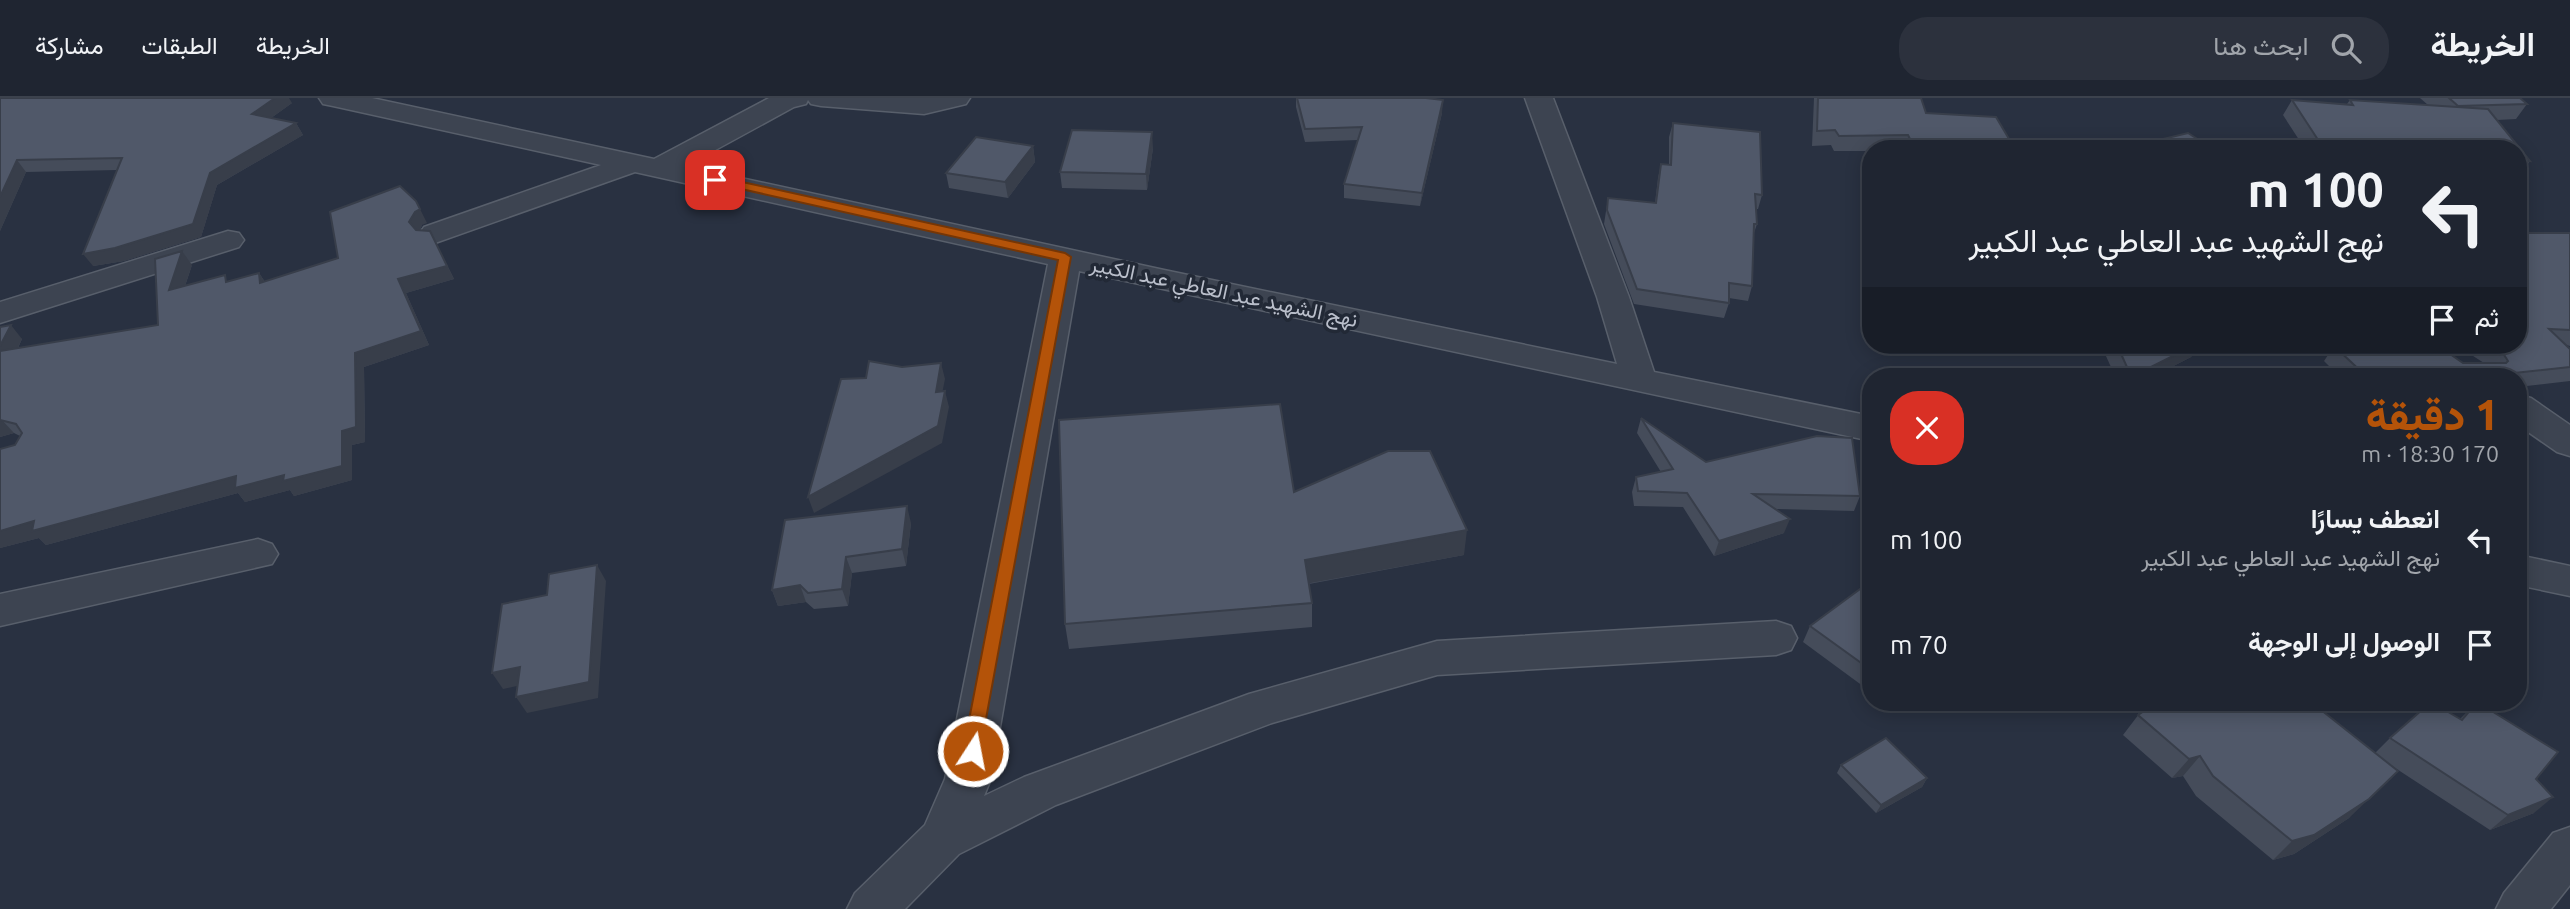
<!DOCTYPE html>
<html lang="ar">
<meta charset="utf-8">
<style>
:root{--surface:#1f2531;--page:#2c313d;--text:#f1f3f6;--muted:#a1a5ab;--line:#3c424d;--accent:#b45309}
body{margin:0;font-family:Ubuntu,Vazirmatn,sans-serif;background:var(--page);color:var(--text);direction:rtl;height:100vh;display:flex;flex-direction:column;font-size:26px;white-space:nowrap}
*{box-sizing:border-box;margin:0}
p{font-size:23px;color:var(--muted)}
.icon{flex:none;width:38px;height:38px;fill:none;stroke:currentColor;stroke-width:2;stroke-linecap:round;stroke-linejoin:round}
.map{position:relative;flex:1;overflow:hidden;direction:ltr}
.panel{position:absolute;left:1862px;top:270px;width:665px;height:343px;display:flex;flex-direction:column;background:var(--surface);border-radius:28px;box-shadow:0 4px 18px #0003,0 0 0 2px var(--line);direction:rtl}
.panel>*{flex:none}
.guide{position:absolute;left:1862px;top:42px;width:665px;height:214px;border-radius:28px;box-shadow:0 4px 18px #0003,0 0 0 2px var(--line);direction:rtl;background:#1f2531;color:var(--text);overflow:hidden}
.pin{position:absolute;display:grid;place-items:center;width:60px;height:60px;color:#fff;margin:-30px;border-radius:14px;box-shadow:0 4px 10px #0006}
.me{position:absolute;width:77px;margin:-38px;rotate:11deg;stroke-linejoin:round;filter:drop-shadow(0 0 5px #0008)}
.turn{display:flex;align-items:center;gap:24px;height:147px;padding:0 28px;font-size:32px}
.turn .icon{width:91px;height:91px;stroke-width:2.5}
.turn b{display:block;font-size:49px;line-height:60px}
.then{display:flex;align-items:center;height:66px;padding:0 28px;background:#0003;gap:14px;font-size:26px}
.round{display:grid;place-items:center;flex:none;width:74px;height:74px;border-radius:28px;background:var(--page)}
.headline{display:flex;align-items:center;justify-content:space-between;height:119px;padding:0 28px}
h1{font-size:42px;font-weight:800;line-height:52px;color:var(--accent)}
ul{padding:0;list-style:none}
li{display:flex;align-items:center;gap:21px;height:105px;padding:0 28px}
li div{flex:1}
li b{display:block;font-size:26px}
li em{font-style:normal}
header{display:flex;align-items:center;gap:42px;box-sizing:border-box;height:98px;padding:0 35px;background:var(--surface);border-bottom:2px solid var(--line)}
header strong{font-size:33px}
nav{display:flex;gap:38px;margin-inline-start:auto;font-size:24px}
.search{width:490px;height:63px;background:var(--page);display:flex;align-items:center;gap:18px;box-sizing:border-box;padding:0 24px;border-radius:28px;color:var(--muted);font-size:26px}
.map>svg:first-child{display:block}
</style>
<header>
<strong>الخريطة</strong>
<div class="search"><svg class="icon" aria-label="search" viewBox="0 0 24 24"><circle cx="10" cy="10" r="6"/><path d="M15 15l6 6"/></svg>ابحث هنا</div>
<nav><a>الخريطة</a><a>الطبقات</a><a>مشاركة</a></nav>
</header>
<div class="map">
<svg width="2570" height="811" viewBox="0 0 2570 811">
<rect width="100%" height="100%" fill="#293141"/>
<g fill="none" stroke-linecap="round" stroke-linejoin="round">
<g stroke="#585f6b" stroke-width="3">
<g id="minor">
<polygon points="319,0 372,0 654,61 769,0 970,0 966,6 924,16 821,8 811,6 808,2 806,6 794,9 686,68 1164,172 1617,266 1597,199 1525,0 1553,0 1629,199 1654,274 1871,318 1871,343 1079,173 991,681 984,698 1024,679 1249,596 1437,543 1776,523 1791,528 1797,540 1791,552 1776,557 1437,577 1272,625 1056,707 959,756 905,811 847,811 855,795 925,727 945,681 1048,166 635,74 435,145 424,143 419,136 424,129 601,67 333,8 323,6"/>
<polygon points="228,133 239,135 244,142 239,149 0,225 0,204"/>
<polygon points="2518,297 2531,300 2570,327 2570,358 2557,354 2518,327"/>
<polygon points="258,441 272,446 278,456 272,466 0,528 0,496"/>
<polygon points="2518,457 2570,468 2570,498 2518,487"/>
<polygon points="2570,729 2570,787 2551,811 2496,811 2504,795 2553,735"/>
</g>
</g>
<use href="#minor" fill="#3d4451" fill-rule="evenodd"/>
</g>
<g fill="#454c5a">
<polygon points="0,0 292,5 271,20 296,25 303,37 217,87 201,139 124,163 93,168 117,72 26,74 0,133"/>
<polygon points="1296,0 1426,0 1442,15 1420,108 1344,100 1344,86 1358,42 1305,44 1296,9"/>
<polygon points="1814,0 1921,0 1926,15 2015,51 1871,51 1871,53 1834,53 1831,47 1812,48"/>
<polygon points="2420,0 2520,0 2527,6 2516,21 2497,22 2530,63 2519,78 2518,51 2305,51 2283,17 2292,2 2347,6 2350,2 2428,7"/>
<polygon points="1673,25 1762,97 1758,111 1756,111 1757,126 1754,135 1752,188 1748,203 1729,200 1729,205 1724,220 1634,206 1604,126 1608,100 1655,105 1658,80 1661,66 1669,67 1669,39"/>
<polygon points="1033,48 1035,64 1008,100 949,90 946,75"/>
<polygon points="1153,50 1147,92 1062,90 1060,74"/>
<polygon points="427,125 422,127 420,132 430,133 454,181 406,195 429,247 364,269 365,344 352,347 352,382 294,398 290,392 245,404 238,395 46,447 39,440 0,450 0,351 15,347 20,338 14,335 0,339 0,229 22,241 18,250 158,227 192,167 185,188 230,183 259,175 265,184 338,160"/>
<polygon points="2570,135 2570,248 2566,247 2570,251 2570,283 2518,289 2518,278 2339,278 2324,263 2334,248 2463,265 2484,265 2456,247 2518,247"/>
<polygon points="2101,247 2199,247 2191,259 2154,278 2115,278"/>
<polygon points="1641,320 1706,364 1860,398 1854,413 1776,411 1784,435 1714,458 1683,409 1634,408 1632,394 1636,379 1661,374 1637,335"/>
<polygon points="1294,394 1464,457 1309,486 1312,505 1312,529 1069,551 1065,526"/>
<polygon points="911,425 906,468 852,475 848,508 814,511 806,504 778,508 772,492"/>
<polygon points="1871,483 1871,594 1803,544 1810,528"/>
<polygon points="2126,604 2311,604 2375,655 2390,640 2460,621 2477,604 2536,681 2534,715 2490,732 2386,664 2349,720 2294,756 2273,762 2196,698 2183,678 2172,680 2123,637 2139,616"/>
<polygon points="1841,667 1927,680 1922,689 1876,715 1837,675"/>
</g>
<g fill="#383e4a">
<polygon points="275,0 289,0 292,5 260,28 252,16"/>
<polygon points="1443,2 1442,15 1420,108 1422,95"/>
<polygon points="296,25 303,37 217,87 201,139 124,163 93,168 83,156 210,75"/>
<polygon points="1152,34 1153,50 1147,92 1146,76"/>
<polygon points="1033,48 1035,64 1008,100 1005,84"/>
<polygon points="17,62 26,74 0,133 0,99"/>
<polygon points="416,103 427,125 422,127 417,138 409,124"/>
<polygon points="430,133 454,181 406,195 429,247 364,269 365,344 352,347 352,382 294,398 290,392 245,404 238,395 46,447 39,440 0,450 0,433 342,333 355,255 398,181"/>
<polygon points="182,153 192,167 179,206 169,192"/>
<polygon points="259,175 268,189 260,185"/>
<polygon points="11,227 22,241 9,268 0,258 0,248"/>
<polygon points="2195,247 2199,247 2191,259 2154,278 2133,278"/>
<polygon points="941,265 945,281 939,311 936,294"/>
<polygon points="945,293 949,309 942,345 814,415 808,399"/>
<polygon points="1,321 14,335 0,339 0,322"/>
<polygon points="907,408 911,425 906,468 902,451"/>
<polygon points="1790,421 1784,435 1714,458 1719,443"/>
<polygon points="1467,432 1464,457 1305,486 1305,462"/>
<polygon points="846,459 852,475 848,508 842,491"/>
<polygon points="597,467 606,483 598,600 527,615 516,599"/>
<polygon points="800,487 806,504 778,508 772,492"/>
<polygon points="520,569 530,585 503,591 492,575"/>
<polygon points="2200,658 2183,678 2172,680 2189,661"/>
<polygon points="2398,673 2349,720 2294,756 2273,762 2292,743"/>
<polygon points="1927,680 1922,689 1876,715 1881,707"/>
<polygon points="2553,699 2534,715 2490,732 2508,717"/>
</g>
<g fill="#505869" stroke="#383e4a" stroke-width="2">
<polygon points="0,0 275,0 252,16 296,25 210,75 193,126 115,150 83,156 122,60 17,62 0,99"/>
<polygon points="1297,0 1426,0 1443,2 1422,95 1344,86 1362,29 1305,31"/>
<polygon points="1818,0 1921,0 1926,15 1996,19 2015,51 1915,51 1908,37 1839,38 1835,32 1817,33"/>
<polygon points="2449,0 2520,0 2527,6 2458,8"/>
<polygon points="2292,2 2353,7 2350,2 2488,11 2530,63 2518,62 2518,51 2324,51"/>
<polygon points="1673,25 1760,34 1762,97 1755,96 1757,126 1754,126 1752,188 1729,185 1729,205 1637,191 1607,112 1608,100 1656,105 1661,66 1671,67"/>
<polygon points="1072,32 1152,34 1146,76 1060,74"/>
<polygon points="2188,35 2213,51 2121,51"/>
<polygon points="976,39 1033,48 1005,84 946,75"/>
<polygon points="400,88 416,103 420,111 415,114 409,124 416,132 430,133 447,168 398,181 421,233 355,255 356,329 342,333 342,368 283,383 284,377 235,390 236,378 32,433 34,423 0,433 0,351 15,347 22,335 16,326 0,322 0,253 158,227 155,161 182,153 169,192 225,177 226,184 259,175 260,185 338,160 330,114"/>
<polygon points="2518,135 2570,135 2570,232 2549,231 2570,251 2570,269 2486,278 2366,278 2334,248 2344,247 2437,247 2463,265 2506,265 2508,263 2501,252 2492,247 2518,247"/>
<polygon points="11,227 0,248 0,229"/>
<polygon points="2117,247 2195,247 2133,278 2131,278"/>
<polygon points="869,263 902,269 941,265 936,294 945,293 938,328 808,399 841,281 866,280"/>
<polygon points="1280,306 1294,394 1388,353 1430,353 1467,432 1305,462 1312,505 1065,526 1059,322"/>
<polygon points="1641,320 1706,364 1817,338 1852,340 1860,398 1753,396 1790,421 1719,443 1687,395 1638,393 1636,379 1673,371"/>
<polygon points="907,408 902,451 846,459 842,491 808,495 800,487 772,492 785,422"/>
<polygon points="597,467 589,584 516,599 520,569 492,575 502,506 547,497 549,476"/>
<polygon points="1871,483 1871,572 1810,528"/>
<polygon points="2158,604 2311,604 2398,673 2369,701 2314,737 2292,743 2213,678 2200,658 2189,661 2138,617"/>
<polygon points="2431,604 2462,622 2477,604 2558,654 2536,681 2553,699 2508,717 2390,640"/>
<polygon points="1886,640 1927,680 1881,707 1841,667"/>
</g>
<polygon fill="#b45309" stroke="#753606" stroke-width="2" points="715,78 1065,155 1071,159 979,659 973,661 966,659 963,653 1058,162 710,84 708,82"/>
<g text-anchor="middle" stroke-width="7" stroke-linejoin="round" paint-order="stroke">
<g font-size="21" fill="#babfcb" stroke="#222936">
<text transform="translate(1224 194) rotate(12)" y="7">نهج الشهيد عبد العاطي عبد الكبير</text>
</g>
</g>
</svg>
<div class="pin" style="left:715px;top:82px;background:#d93025"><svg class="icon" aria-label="arrive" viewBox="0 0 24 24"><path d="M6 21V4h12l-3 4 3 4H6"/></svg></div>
<svg class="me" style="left:973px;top:653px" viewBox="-20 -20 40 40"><circle r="17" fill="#b45309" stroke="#fff" stroke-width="3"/><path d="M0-11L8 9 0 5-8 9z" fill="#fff"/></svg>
<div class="guide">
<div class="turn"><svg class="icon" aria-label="left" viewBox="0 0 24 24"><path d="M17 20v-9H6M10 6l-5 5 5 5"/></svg><div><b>100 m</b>نهج الشهيد عبد العاطي عبد الكبير</div></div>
<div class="then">ثم<svg class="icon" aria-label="arrive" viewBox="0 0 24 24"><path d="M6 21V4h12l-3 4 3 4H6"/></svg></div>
</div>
<section class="panel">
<div class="headline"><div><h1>1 دقيقة</h1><p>170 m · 18:30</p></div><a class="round" style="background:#d93025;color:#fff"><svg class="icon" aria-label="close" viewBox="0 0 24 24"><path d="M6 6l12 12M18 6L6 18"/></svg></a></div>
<ul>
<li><svg class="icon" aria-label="left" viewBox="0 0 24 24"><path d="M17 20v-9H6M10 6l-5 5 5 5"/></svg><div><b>انعطف يسارًا</b><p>نهج الشهيد عبد العاطي عبد الكبير</p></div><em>100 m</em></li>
<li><svg class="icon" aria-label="arrive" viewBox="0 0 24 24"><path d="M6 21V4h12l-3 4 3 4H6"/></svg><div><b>الوصول إلى الوجهة</b></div><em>70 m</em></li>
</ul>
</section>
</div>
